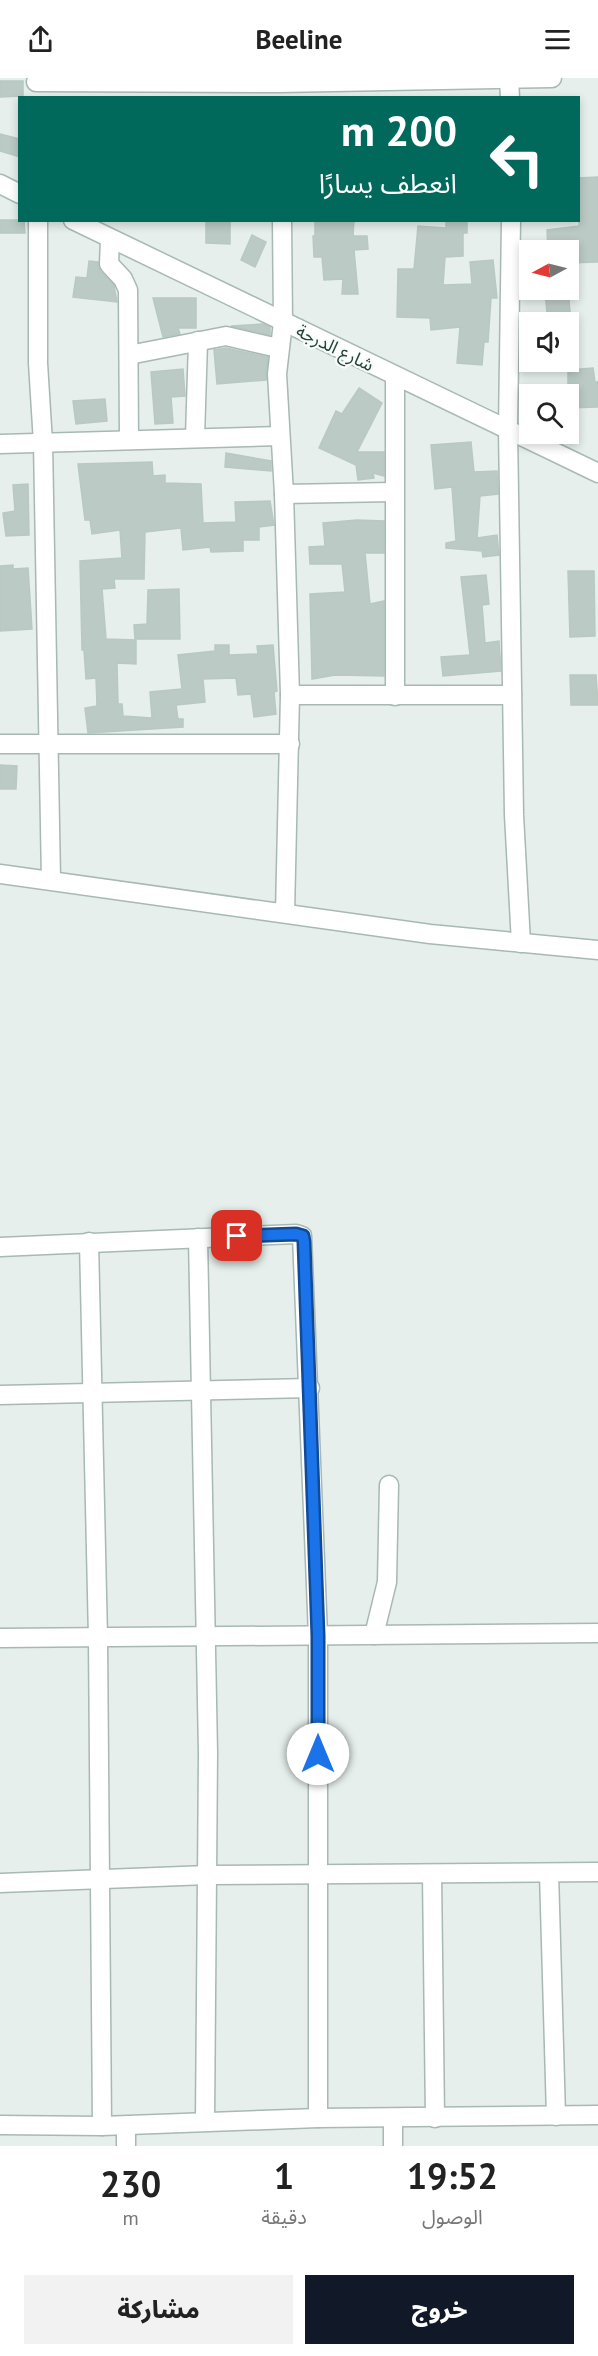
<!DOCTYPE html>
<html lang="ar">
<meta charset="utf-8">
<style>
:root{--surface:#fff;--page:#f2f2f2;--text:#222;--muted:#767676;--accent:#111827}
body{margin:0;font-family:"PT Sans","Noto Sans Arabic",sans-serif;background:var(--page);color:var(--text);direction:rtl;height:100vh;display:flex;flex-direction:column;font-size:22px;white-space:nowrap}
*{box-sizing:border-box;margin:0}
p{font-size:20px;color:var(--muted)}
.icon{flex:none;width:33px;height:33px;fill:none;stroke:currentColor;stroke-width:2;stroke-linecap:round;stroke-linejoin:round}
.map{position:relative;height:2068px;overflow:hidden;direction:ltr}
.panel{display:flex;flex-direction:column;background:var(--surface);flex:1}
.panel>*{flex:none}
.guide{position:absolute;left:18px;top:18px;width:562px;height:126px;border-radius:0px;box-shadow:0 3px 9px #0003;direction:rtl;background:#00695c;color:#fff;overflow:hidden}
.needle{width:39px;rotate:263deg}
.buttons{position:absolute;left:519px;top:162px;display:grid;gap:12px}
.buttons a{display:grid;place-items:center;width:60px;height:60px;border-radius:0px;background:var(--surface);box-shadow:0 3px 9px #0003;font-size:30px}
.pin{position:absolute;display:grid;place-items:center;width:51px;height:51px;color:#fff;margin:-26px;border-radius:12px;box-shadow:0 3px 9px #0006}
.me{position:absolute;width:66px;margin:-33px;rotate:0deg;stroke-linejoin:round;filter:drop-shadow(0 0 4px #0008)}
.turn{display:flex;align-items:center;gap:21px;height:126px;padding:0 24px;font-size:27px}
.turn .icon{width:78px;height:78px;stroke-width:2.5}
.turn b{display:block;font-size:42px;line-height:51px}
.eta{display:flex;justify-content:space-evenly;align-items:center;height:102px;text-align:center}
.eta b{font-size:36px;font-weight:800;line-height:42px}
.button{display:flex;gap:12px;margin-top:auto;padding:12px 24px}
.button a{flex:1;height:69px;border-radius:0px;background:var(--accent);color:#fff;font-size:24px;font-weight:800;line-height:69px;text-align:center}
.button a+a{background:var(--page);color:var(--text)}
header{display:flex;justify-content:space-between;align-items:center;height:78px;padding:0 24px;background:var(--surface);font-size:27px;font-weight:800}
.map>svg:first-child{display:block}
</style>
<header><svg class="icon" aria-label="menu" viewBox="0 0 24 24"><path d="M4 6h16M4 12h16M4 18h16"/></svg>Beeline<svg class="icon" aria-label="share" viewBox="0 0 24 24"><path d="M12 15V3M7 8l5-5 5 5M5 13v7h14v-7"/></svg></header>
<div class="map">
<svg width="598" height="2068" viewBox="0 0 598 2068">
<rect width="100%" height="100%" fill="#e6efeb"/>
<g fill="#bbcac4" stroke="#b8c9c2" stroke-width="1.5">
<polygon points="0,3 23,3 23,18 0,19"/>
<polygon points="0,56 20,61 20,79 0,73"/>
<polygon points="598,99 598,184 568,185 568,172 548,172 547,152 579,148 579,100"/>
<polygon points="0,142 24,142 25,155 0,155"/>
<polygon points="206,142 230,142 230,166 206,165"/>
<polygon points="315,142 354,142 353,158 367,158 368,171 354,172 358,216 342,216 343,201 324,202 322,179 314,179 313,158 315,158"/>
<polygon points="446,142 467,142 467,155 463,155 463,178 445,179 443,207 472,206 470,184 493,182 497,220 491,220 488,264 484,264 482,287 457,285 460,249 431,252 430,240 397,239 398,191 414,191 418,148 446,150"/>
<polygon points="252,157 266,164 255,189 241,182"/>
<polygon points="89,183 98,184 100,193 114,207 117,224 73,219 76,199 87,200"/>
<polygon points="568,212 571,244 557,244 557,234 547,235 545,214"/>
<polygon points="153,220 196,220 196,250 178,250 180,256 163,259"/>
<polygon points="262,246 270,249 270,257 231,248"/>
<polygon points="226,270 268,279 266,302 217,306 214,272"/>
<polygon points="593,290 595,304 598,304 598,329 568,330 568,292"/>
<polygon points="183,291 185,318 171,319 173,345 155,346 151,294"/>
<polygon points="359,310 382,325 357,374 384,374 384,398 373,395 374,400 358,402 356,387 319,370 336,333 342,336"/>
<polygon points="105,321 107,343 76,346 73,323"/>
<polygon points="471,364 474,394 497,393 498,416 480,418 477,460 497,457 499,477 483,479 482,473 446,470 446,465 456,463 452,409 435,411 431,367"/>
<polygon points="226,375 271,383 271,393 225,389"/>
<polygon points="152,384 153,398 165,397 165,405 201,406 203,445 236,444 235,424 270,423 274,447 259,449 259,462 243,462 243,473 211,474 210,469 183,472 181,450 145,454 144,501 114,501 115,510 102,511 106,561 136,562 136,586 117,585 118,626 122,626 123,638 152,640 150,614 182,611 178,577 215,573 215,567 229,567 229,577 258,576 257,568 273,567 277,613 274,614 276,636 254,639 251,616 238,617 236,600 203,601 205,624 176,627 178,641 183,641 183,649 88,655 85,630 97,628 96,600 86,601 84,572 82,572 80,483 122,480 120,452 92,456 90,442 85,442 78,386"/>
<polygon points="28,406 29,457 6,458 3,435 15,433 13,407"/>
<polygon points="357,442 384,443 384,475 365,475 370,526 384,523 384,598 335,597 312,601 310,516 345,514 342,486 310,486 309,469 325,468 323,445"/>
<polygon points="13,487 13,491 28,490 32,551 0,553 0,488"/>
<polygon points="568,493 594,493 595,558 570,559"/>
<polygon points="486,497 489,526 482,527 485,565 499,563 501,593 443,598 441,579 470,577 461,499"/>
<polygon points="179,511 180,561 135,561 134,547 147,546 148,512"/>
<polygon points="570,597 596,597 598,627 571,627"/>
<polygon points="0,687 17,688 16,711 0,711"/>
</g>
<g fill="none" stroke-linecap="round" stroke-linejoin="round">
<g stroke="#a8b8b2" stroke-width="21">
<g id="minor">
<polyline points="509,0 510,20"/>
<polyline points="36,4 280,5 552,0"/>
<polyline points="0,106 20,116"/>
<polyline points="38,142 38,285 43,365 51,802"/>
<polyline points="73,142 598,395"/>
<polyline points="282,142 283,244 277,296 284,416 290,617 285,835"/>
<polyline points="511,142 508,351 514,737 521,865"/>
<polyline points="110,161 109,186 123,201 128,212 129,361"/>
<polyline points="129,277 226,258 278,270"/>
<polyline points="395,299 395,618"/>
<polyline points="195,359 198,263"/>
<polyline points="0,366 279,358"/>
<polyline points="284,416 393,414"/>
<polyline points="290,617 512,617"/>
<polyline points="0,666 290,666"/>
<polyline points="0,796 430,856 598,872"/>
<polyline points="198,1160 208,1675 205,2043"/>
<polyline points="89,1164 98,1560 102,2048"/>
<polyline points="0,1169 296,1156 302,1158 318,1558 318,2040"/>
<polyline points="0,1317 310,1310"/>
<polyline points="374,1557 387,1504 389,1407"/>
<polyline points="0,1560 598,1555"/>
<polyline points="549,1795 556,2038"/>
<polyline points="432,1796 435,2040"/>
<polyline points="0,1805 208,1797 598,1794"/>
<polyline points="393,2041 393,2068"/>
<polyline points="0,2047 102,2048 318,2040 598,2037"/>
<polyline points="126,2048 126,2068"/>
</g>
</g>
<use href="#minor" stroke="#fff" stroke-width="18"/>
</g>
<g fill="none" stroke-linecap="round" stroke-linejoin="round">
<g stroke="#114b97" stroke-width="15">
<polyline id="route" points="237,1158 296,1156 303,1158 304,1164 318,1558 318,1676"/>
</g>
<use href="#route" stroke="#1a73e8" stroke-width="10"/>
</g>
<g text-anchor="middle" stroke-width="4.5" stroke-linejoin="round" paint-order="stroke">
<g font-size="18" fill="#24423a" stroke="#f7fbf9">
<text transform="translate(335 270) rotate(26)" y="6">شارع الدرجة</text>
</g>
</g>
</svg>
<div class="buttons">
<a><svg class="needle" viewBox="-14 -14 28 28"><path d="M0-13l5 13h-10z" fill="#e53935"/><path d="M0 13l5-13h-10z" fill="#767676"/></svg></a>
<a><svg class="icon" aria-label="sound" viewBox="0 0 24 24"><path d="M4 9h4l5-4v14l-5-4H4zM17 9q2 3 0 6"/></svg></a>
<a><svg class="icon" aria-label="search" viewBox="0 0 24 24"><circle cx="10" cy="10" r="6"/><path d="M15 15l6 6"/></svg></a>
</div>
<div class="pin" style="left:237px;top:1158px;background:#d93025"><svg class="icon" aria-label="arrive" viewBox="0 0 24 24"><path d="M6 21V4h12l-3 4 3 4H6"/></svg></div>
<svg class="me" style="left:318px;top:1676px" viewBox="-20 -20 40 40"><circle r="19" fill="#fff"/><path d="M0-13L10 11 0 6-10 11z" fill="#1a73e8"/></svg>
<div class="guide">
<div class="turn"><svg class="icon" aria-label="left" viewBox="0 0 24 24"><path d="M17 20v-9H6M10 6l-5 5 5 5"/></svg><div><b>200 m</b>انعطف يسارًا</div></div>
</div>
</div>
<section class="panel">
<div class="eta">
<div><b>19:52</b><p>الوصول</p></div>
<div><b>1</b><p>دقيقة</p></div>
<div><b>230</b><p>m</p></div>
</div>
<div class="button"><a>خروج</a><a>مشاركة</a></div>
</section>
